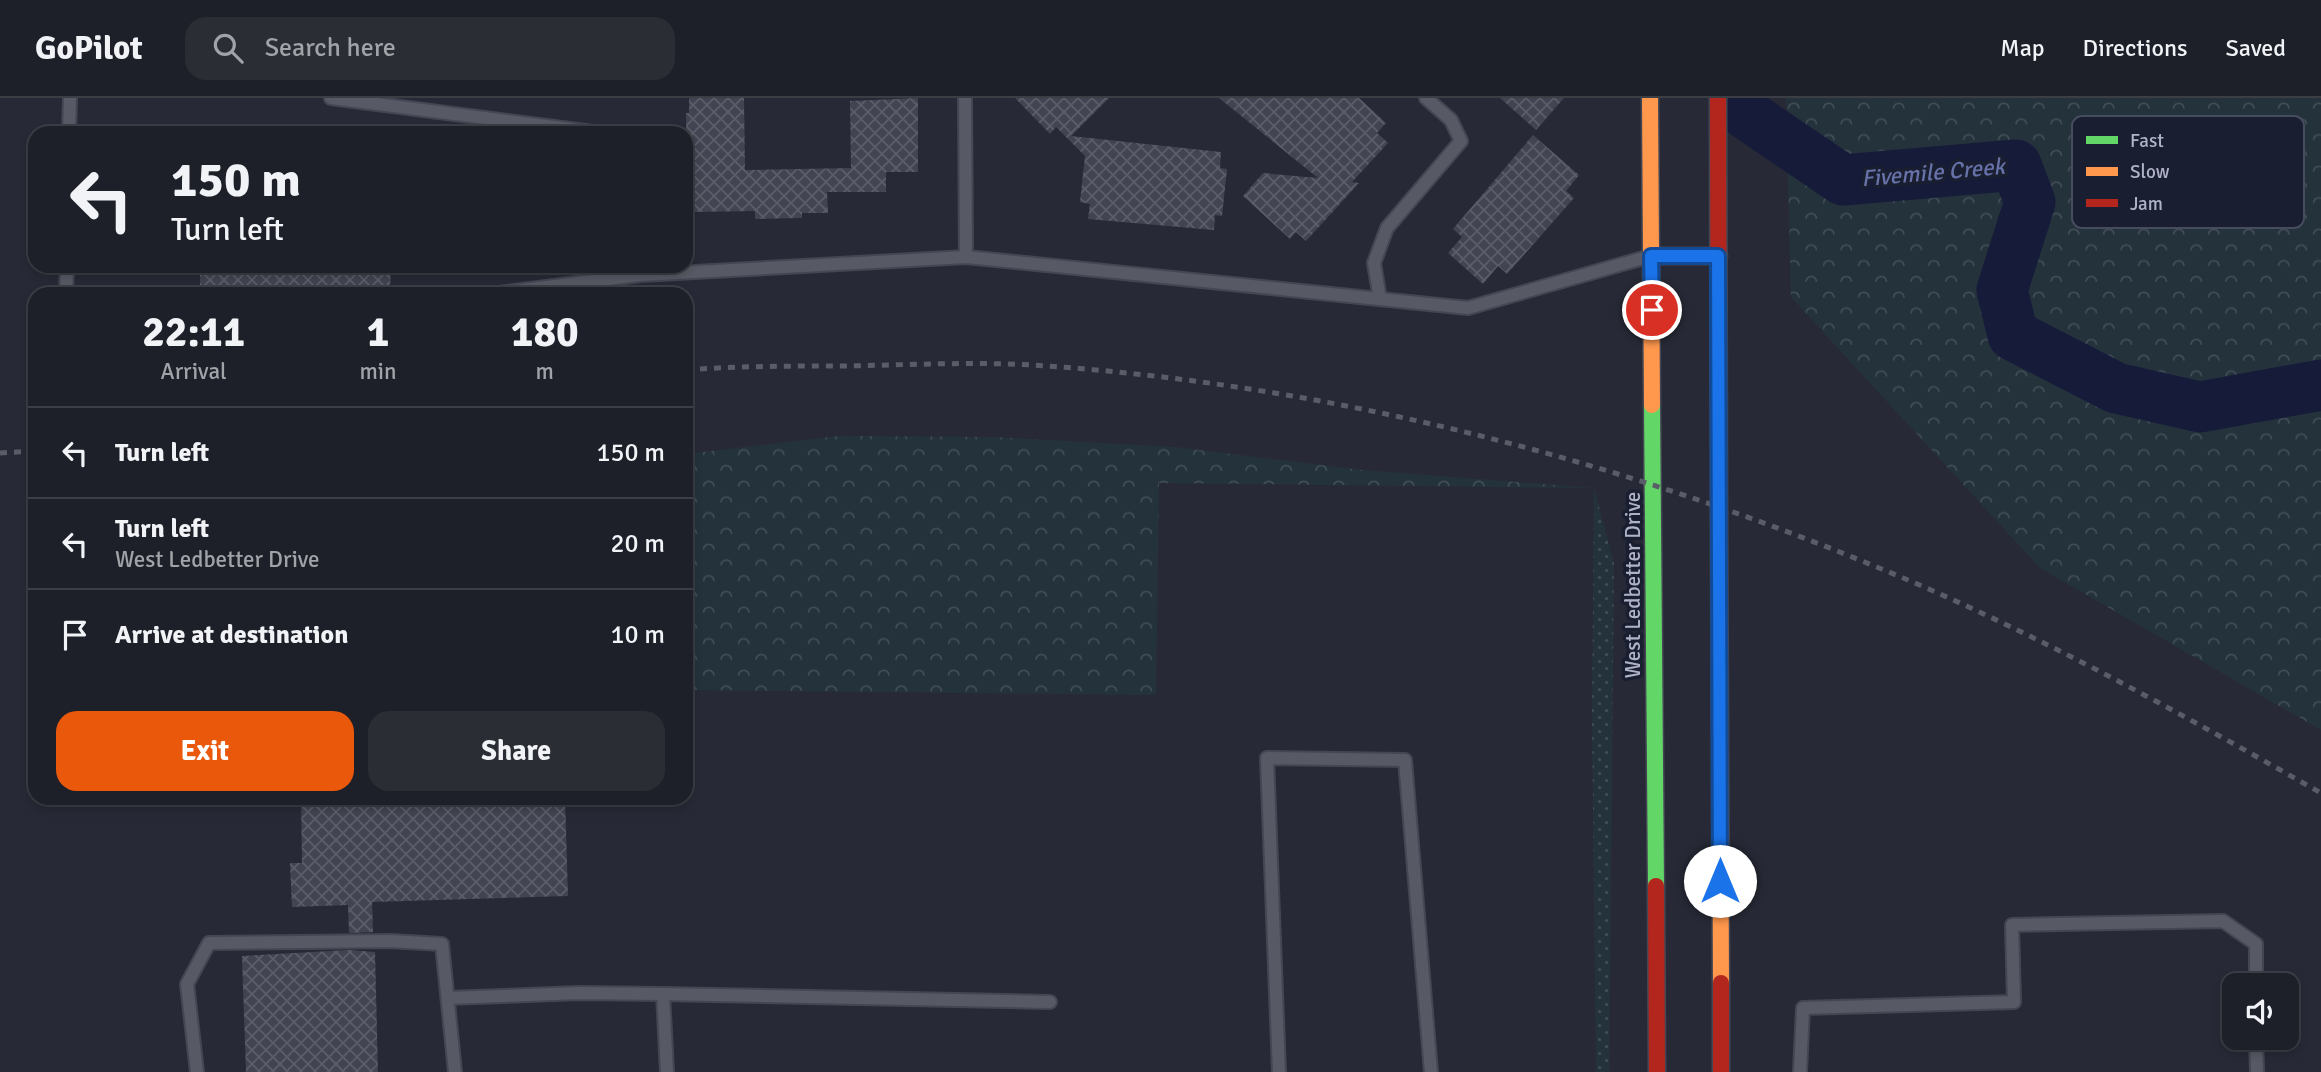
<!DOCTYPE html>
<style>
:root{--surface:#1d2028;--page:#2a2d34;--text:#f1f3f6;--muted:#a0a3a8;--line:#3b3e45;--accent:#ea580c}
body{margin:0;font-family:Signika,sans-serif;background:var(--page);color:var(--text);height:100vh;display:flex;flex-direction:column;font-size:26px;white-space:nowrap}
*{box-sizing:border-box;margin:0}
p{font-size:23px;color:var(--muted)}
.icon{flex:none;width:38px;height:38px;fill:none;stroke:currentColor;stroke-width:2;stroke-linecap:round;stroke-linejoin:round}
.map{position:relative;flex:1;overflow:hidden}
.panel{position:absolute;left:28px;top:189px;width:665px;height:518px;display:flex;flex-direction:column;background:var(--surface);border-radius:21px;box-shadow:0 4px 10px #0003,0 0 0 2px var(--line)}
.panel>*{flex:none}
.banner{position:absolute;left:28px;top:28px;width:665px;height:147px;border-radius:21px;box-shadow:0 4px 10px #0003,0 0 0 2px var(--line);background:#1d2028;color:var(--text);overflow:hidden}
.buttons{position:absolute;left:2222px;top:875px;display:grid;gap:14px}
.buttons a{display:grid;place-items:center;width:77px;height:77px;border-radius:14px;background:var(--surface);box-shadow:0 4px 10px #0003,0 0 0 2px var(--line);font-size:35px}
.pin{position:absolute;display:grid;place-items:center;width:60px;height:60px;color:#fff;margin:-30px;border:4px solid #fff;border-radius:50%;box-shadow:0 2px 7px #0007}
.me{position:absolute;width:77px;margin:-38px;rotate:0deg;stroke-linejoin:round;filter:drop-shadow(0 0 5px #0008)}
.turn{display:flex;align-items:center;gap:24px;height:147px;padding:0 28px;font-size:32px}
.turn .icon{width:91px;height:91px;stroke-width:2.5}
.turn b{display:block;font-size:49px;line-height:60px}
.eta{display:flex;justify-content:space-evenly;align-items:center;height:119px;text-align:center}
.eta b{font-size:42px;font-weight:700;line-height:49px}
.primary-button{display:flex;gap:14px;margin-top:auto;padding:14px 28px}
.primary-button a{flex:1;height:80px;border-radius:21px;background:var(--accent);color:#fff;font-size:28px;font-weight:700;line-height:80px;text-align:center}
.primary-button a+a{background:var(--page);color:var(--text)}
ul{padding:0;list-style:none}
li{display:flex;align-items:center;gap:21px;height:91px;padding:0 28px;border-top:2px solid var(--line)}
li div{flex:1}
li b{display:block;font-size:26px}
li em{font-style:normal}
header{display:flex;align-items:center;gap:42px;box-sizing:border-box;height:98px;padding:0 35px;background:var(--surface);border-bottom:2px solid var(--line)}
header strong{font-size:33px}
nav{display:flex;gap:38px;margin-inline-start:auto;font-size:24px}
.search{width:490px;height:63px;background:var(--page);display:flex;align-items:center;gap:18px;box-sizing:border-box;padding:0 24px;border-radius:21px;color:var(--muted);font-size:26px}
.map>svg:first-child{display:block}
</style>
<header>
<strong>GoPilot</strong>
<div class="search"><svg class="icon" aria-label="search" viewBox="0 0 24 24"><circle cx="10" cy="10" r="6"/><path d="M15 15l6 6"/></svg>Search here</div>
<nav><a>Map</a><a>Directions</a><a>Saved</a></nav>
</header>
<div class="map">
<svg width="2321" height="974" viewBox="0 0 2321 974">
<defs>
<pattern id="grass-dots" width="8" height="8" patternUnits="userSpaceOnUse" patternTransform="scale(1.75)"><rect width="8" height="8" fill="#24323c"/><path d="M2 2h.1M6 6h.1" fill="none" stroke="#414d57" stroke-width="1.8" stroke-linecap="round"/></pattern>
<pattern id="forest-crowns" width="20" height="18" patternUnits="userSpaceOnUse" patternTransform="scale(1.75)"><rect width="20" height="18" fill="#24323c"/><path d="M2 6a3 3 0 1 1 6 0M12 15a3 3 0 1 1 6 0" fill="none" stroke="#414d57"/></pattern>
<pattern id="building-cross-hatch" width="8" height="8" patternUnits="userSpaceOnUse" patternTransform="scale(1.75)"><rect width="8" height="8" fill="#424451"/><path d="M0 0l8 8M0 8l8-8" fill="none" stroke="#5b5d69"/></pattern>
</defs>
<rect width="100%" height="100%" fill="#272a36"/>
<polygon fill="url(#grass-dots)" points="1594,390 1614,465 1609,974 1596,974 1592,620"/>
<g fill="url(#forest-crowns)">
<polygon points="1786,0 2321,0 2321,632 2040,470 1791,199"/>
<polygon points="839,338 993,339 1175,349 1362,372 1594,390 1159,385 1156,597 686,592 686,356"/>
</g>
<g fill="none" stroke-linecap="round" stroke-linejoin="round">
<polyline stroke="#161b3a" stroke-width="51" points="1746,16 1843,82 2016,67 2030,104 2002,192 2013,237 2116,290 2200,309 2321,287"/>
</g>
<g fill="url(#building-cross-hatch)">
<polygon points="689,0 744,0 745,72 851,70 850,3 918,0 918,74 886,74 886,94 827,94 828,115 802,115 802,120 755,121 755,113 687,114 686,15 689,15"/>
<polygon points="1015,0 1109,0 1071,38 1221,54 1220,70 1227,71 1222,118 1215,117 1214,132 1088,121 1090,106 1080,104 1085,58 1056,29 1050,36"/>
<polygon points="1219,0 1359,0 1386,25 1377,35 1388,45 1352,84 1359,85 1306,143 1296,134 1290,141 1243,98 1263,75 1318,80"/>
<polygon points="1500,0 1564,0 1536,32"/>
<polygon points="1533,37 1579,77 1566,93 1574,100 1507,176 1498,168 1483,186 1448,155 1462,139 1453,131"/>
<polygon points="200,168 391,168 390,192 327,190 200,196"/>
<polygon points="301,700 565,700 568,798 372,804 373,834 349,835 348,807 292,809 290,765 302,765"/>
<polygon points="349,852 375,854 378,974 246,974 242,858"/>
</g>
<g fill="none" stroke-linecap="round" stroke-linejoin="round">
<g stroke="#444753" stroke-width="16">
<g id="lane">
<polyline points="331,0 601,35"/>
<polyline points="965,0 966,159"/>
<polyline points="69,35 70,0"/>
<polyline points="66,196 67,168"/>
<polyline points="491,196 640,177 966,159 1468,210 1647,159"/>
<polyline points="1380,201 1374,165 1387,130 1461,43 1451,22 1426,0"/>
<polyline points="663,896 1050,904"/>
<polyline points="448,900 580,895 663,896 667,974"/>
<polyline points="2256,940 2257,974"/>
<polyline points="197,974 187,886 209,845 390,843 442,846 455,974"/>
<polyline points="1279,974 1267,660 1405,662 1431,974"/>
<polyline points="1800,974 1803,910 2014,904 2012,827 2223,823 2256,846 2256,887"/>
</g>
</g>
<g stroke="#444753" stroke-width="19">
<polyline id="fast" points="1652,307 1656,788"/>
</g>
<g stroke="#444753" stroke-width="19">
<g id="slow">
<polyline points="1650,0 1652,307"/>
<polyline points="1651,158 1719,158"/>
<polyline points="1719,416 1721,885"/>
</g>
</g>
<g stroke="#444753" stroke-width="19">
<g id="jam">
<polyline points="1718,0 1719,416"/>
<polyline points="1656,788 1657,974"/>
<polyline points="1721,885 1721,974"/>
</g>
</g>
<use href="#lane" stroke="#575964" stroke-width="12"/>
<use href="#fast" stroke="#63d668" stroke-width="16"/>
<use href="#slow" stroke="#ff974d" stroke-width="16"/>
<use href="#jam" stroke="#b3261e" stroke-width="16"/>
<g stroke="#5a5d68" stroke-width="5" stroke-dasharray="7 7" stroke-linecap="butt">
<path d="M686,272C738,268 789,268 841,268C910,267 980,263 1048,268C1353,290 1651,370 1931,492C2065,551 2194,623 2321,695"/>
<polyline points="0,355 35,353"/>
</g>
</g>
<g fill="none" stroke-linecap="round" stroke-linejoin="round">
<g stroke="#114b97" stroke-width="18">
<polyline id="route" points="1652,212 1651,158 1718,158 1720,783"/>
</g>
<use href="#route" stroke="#1a73e8" stroke-width="12"/>
</g>
<g text-anchor="middle" stroke-width="7" stroke-linejoin="round" paint-order="stroke">
<g font-size="21" fill="#b0b3c8" stroke="#1a1e31">
<text transform="translate(1633 487) rotate(-90)" y="7">West Ledbetter Drive</text>
</g>
<g font-size="23" font-style="italic" fill="#6772a9" stroke="#1a1e31">
<text transform="translate(1933 74) rotate(-5)" y="8">Fivemile Creek</text>
</g>
</g>
<rect x="2072" y="18" width="232" height="112" rx="10" fill="#1a1e31" stroke="#474b5e" stroke-width="2"/>
<rect x="2086" y="38" width="32" height="8" fill="#63d668"/>
<rect x="2086" y="69" width="32" height="9" fill="#ff974d"/>
<rect x="2086" y="101" width="32" height="8" fill="#b3261e"/>
<g font-size="19" fill="#b0b3c8">
<text x="2130" y="49">Fast</text>
<text x="2130" y="80">Slow</text>
<text x="2130" y="112">Jam</text>
</g>
</svg>
<div class="buttons">
<a><svg class="icon" aria-label="sound" viewBox="0 0 24 24"><path d="M4 9h4l5-4v14l-5-4H4zM17 9q2 3 0 6"/></svg></a>
</div>
<div class="pin" style="left:1652px;top:212px;background:#d93025"><svg class="icon" aria-label="arrive" viewBox="0 0 24 24"><path d="M6 21V4h12l-3 4 3 4H6"/></svg></div>
<svg class="me" style="left:1720px;top:783px" viewBox="-20 -20 40 40"><circle r="19" fill="#fff"/><path d="M0-13L10 11 0 6-10 11z" fill="#1a73e8"/></svg>
<div class="banner">
<div class="turn"><svg class="icon" aria-label="left" viewBox="0 0 24 24"><path d="M17 20v-9H6M10 6l-5 5 5 5"/></svg><div><b>150 m</b>Turn left</div></div>
</div>
<section class="panel">
<div class="eta">
<div><b>22:11</b><p>Arrival</p></div>
<div><b>1</b><p>min</p></div>
<div><b>180</b><p>m</p></div>
</div>
<ul>
<li><svg class="icon" aria-label="left" viewBox="0 0 24 24"><path d="M17 20v-9H6M10 6l-5 5 5 5"/></svg><div><b>Turn left</b></div><em>150 m</em></li>
<li><svg class="icon" aria-label="left" viewBox="0 0 24 24"><path d="M17 20v-9H6M10 6l-5 5 5 5"/></svg><div><b>Turn left</b><p>West Ledbetter Drive</p></div><em>20 m</em></li>
<li><svg class="icon" aria-label="arrive" viewBox="0 0 24 24"><path d="M6 21V4h12l-3 4 3 4H6"/></svg><div><b>Arrive at destination</b></div><em>10 m</em></li>
</ul>
<div class="primary-button"><a>Exit</a><a>Share</a></div>
</section>
</div>
